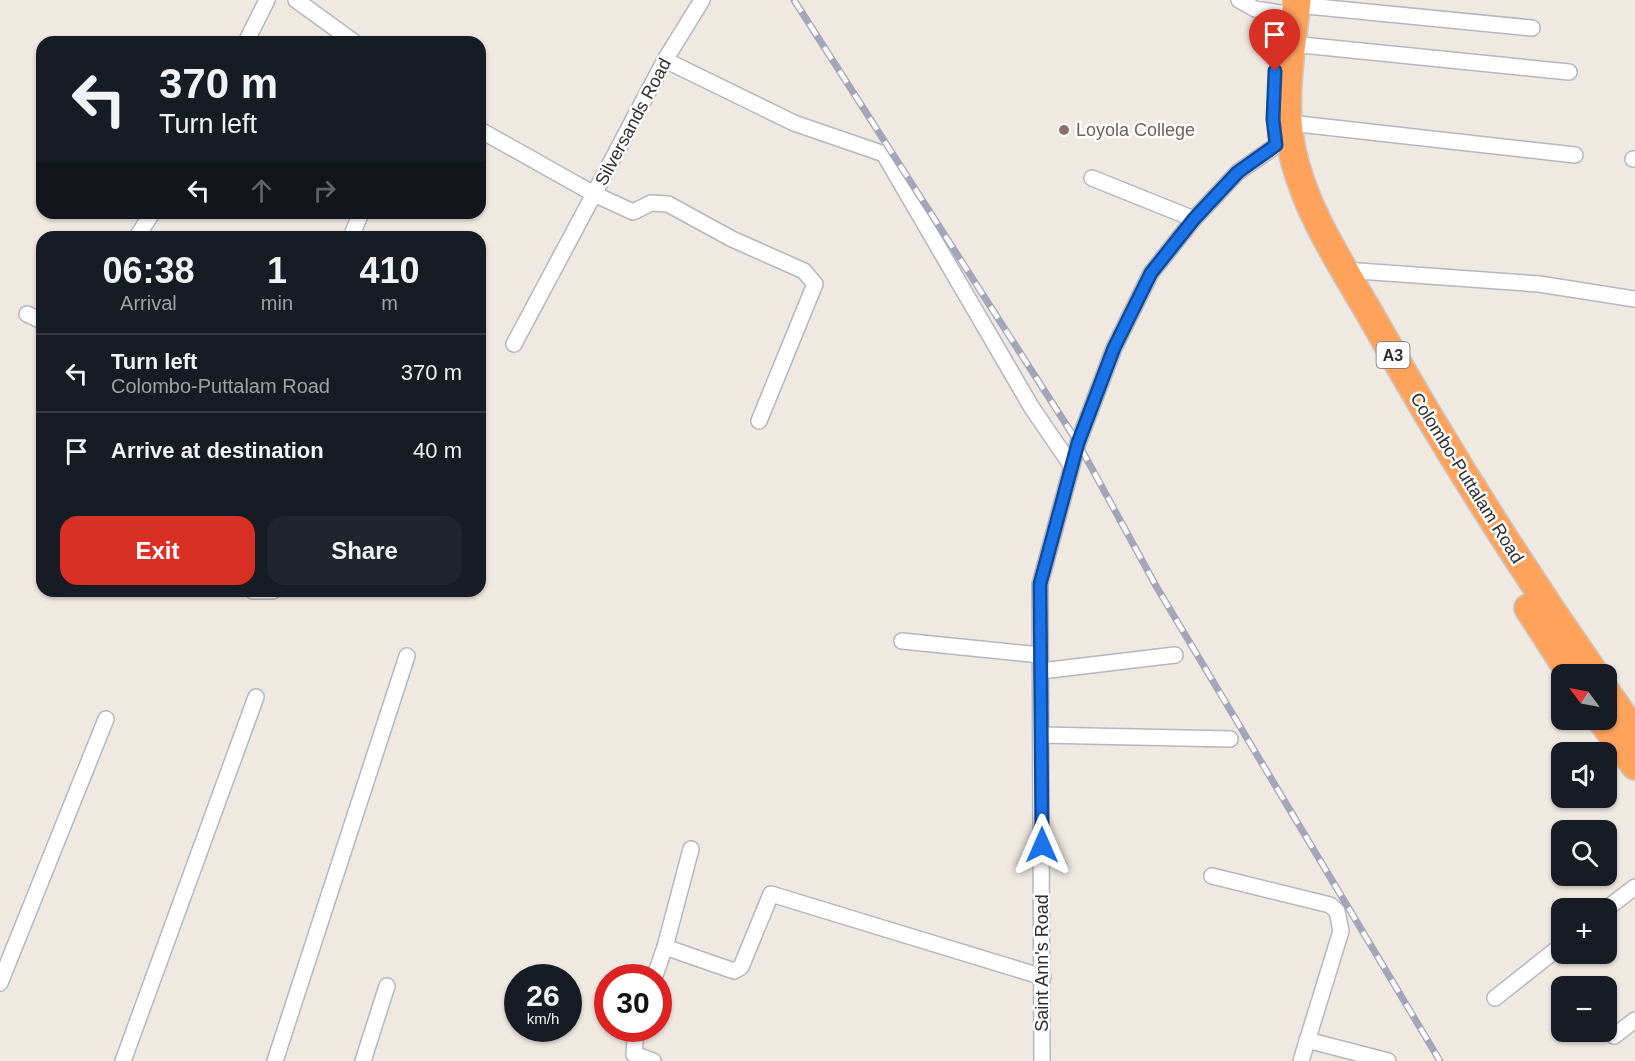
<!DOCTYPE html>
<meta charset="utf-8">
<style>
:root{--surface:#171b24;--page:#20242c;--text:#f1f3f6;--muted:#9ea1a6;--line:#363941;--accent:#d93025}
body{margin:0;font-family:Helvetica,sans-serif;background:var(--page);color:var(--text);height:100vh;display:flex;flex-direction:column;font-size:22px;white-space:nowrap}
*{box-sizing:border-box;margin:0}
p{font-size:20px;color:var(--muted)}
.icon{flex:none;width:33px;height:33px;fill:none;stroke:currentColor;stroke-width:2;stroke-linecap:round;stroke-linejoin:round}
.map{position:relative;flex:1;overflow:hidden}
.panel{position:absolute;left:36px;top:231px;width:450px;height:366px;display:flex;flex-direction:column;background:var(--surface);border-radius:18px;box-shadow:0 2px 4px #0004}
.panel>*{flex:none}
.banner{position:absolute;left:36px;top:36px;width:450px;height:183px;border-radius:18px;box-shadow:0 2px 4px #0004;background:#171b24;color:var(--text);overflow:hidden}
.needle{width:39px;rotate:302deg}
.fabs{position:absolute;left:1551px;top:664px;display:grid;gap:12px}
.fabs a{display:grid;place-items:center;width:66px;height:66px;border-radius:12px;background:var(--surface);box-shadow:0 2px 4px #0004;font-size:30px}
.speed{position:absolute;left:504px;top:964px;display:flex;gap:12px;font-size:30px;font-weight:700;text-align:center}
.speed>*{display:grid;place-content:center;width:78px;height:78px;border-radius:50%;background:var(--surface);box-shadow:0 2px 4px #0004;line-height:1}
.speed small{font-size:15px;font-weight:400}
.speed .limit{border:9px solid #d22;background:#fff;color:#111}
.pin{position:absolute;display:grid;place-items:center;width:51px;height:51px;color:#fff;margin:-62px -26px;border-radius:50% 50% 50% 0;rotate:-45deg;box-shadow:0 0 6px #0007}
.pin .icon{rotate:45deg}
.me{position:absolute;width:66px;margin:-33px;rotate:0deg;stroke-linejoin:round;filter:drop-shadow(0 0 4px #0008)}
.turn{display:flex;align-items:center;gap:21px;height:126px;padding:0 24px;font-size:27px}
.turn .icon{width:78px;height:78px;stroke-width:2.5}
.turn b{display:block;font-size:42px;line-height:51px}
.lanes{display:flex;align-items:center;height:57px;padding:0 24px;background:#0003;justify-content:center;gap:30px;direction:ltr}
.lanes .off{opacity:.35}
.eta{display:flex;justify-content:space-evenly;align-items:center;height:102px;text-align:center}
.eta b{font-size:36px;font-weight:700;line-height:42px}
.primary-button{display:flex;gap:12px;margin-top:auto;padding:12px 24px}
.primary-button a{flex:1;height:69px;border-radius:18px;background:var(--accent);color:#fff;font-size:24px;font-weight:700;line-height:69px;text-align:center}
.primary-button a+a{background:var(--page);color:var(--text)}
ul{padding:0;list-style:none}
li{display:flex;align-items:center;gap:18px;height:78px;padding:0 24px;border-top:2px solid var(--line)}
li div{flex:1}
li b{display:block;font-size:22px}
li em{font-style:normal}
.map>svg:first-child{display:block}
</style>
<div class="map">
<svg width="1635" height="1061" viewBox="0 0 1635 1061">
<rect width="100%" height="100%" fill="#efe9e1"/>
<g fill="none" stroke-linecap="round" stroke-linejoin="round">
<g stroke="#b4b7c1" stroke-width="18">
<g id="street">
<polyline points="296,0 354,42"/>
<polyline points="1239,0 1255,9 1280,13"/>
<polyline points="1297,5 1532,28"/>
<polyline points="246,42 267,0"/>
<polyline points="1292,44 1569,72"/>
<polyline points="665,60 794,123 884,154 1032,408 1071,465"/>
<polyline points="1290,123 1575,155"/>
<polyline points="480,130 594,194 665,60 702,0"/>
<polyline points="1633,159 1635,159"/>
<polyline points="1092,178 1194,219"/>
<polyline points="137,237 152,213"/>
<polyline points="351,237 361,213"/>
<polyline points="1345,270 1539,284 1635,299"/>
<polyline points="27,314 42,321"/>
<polyline points="514,344 594,194 633,212 651,203 668,204 732,239 804,271 815,284 759,421"/>
<polyline points="253,591 273,591"/>
<polyline points="902,641 1040,655"/>
<polyline points="1041,671 1175,655"/>
<polyline points="1041,735 1230,739"/>
<polyline points="1212,876 1330,905 1337,911 1341,931 1301,1061"/>
<polyline points="1606,909 1635,887"/>
<polyline points="665,947 734,971 741,967 771,894 1043,977"/>
<polyline points="654,978 665,947 691,849"/>
<polyline points="0,983 106,719"/>
<polyline points="1495,998 1562,945"/>
<polyline points="636,1029 634,1054 653,1061"/>
<polyline points="1614,1036 1635,1020"/>
<polyline points="1307,1040 1388,1061"/>
<polyline points="123,1061 256,697"/>
<polyline points="275,1061 407,656"/>
<polyline points="363,1061 387,986"/>
<polyline points="1042,1061 1040,584 1078,443 1114,348 1151,273 1194,219 1238,172 1277,145"/>
</g>
</g>
<g stroke="#c9c9c9" stroke-width="30">
<g id="highway">
<path d="M1297,0C1292,47 1282,98 1291,145C1303,209 1342,265 1374,321C1442,443 1516,560 1596,675"/>
<polyline points="1528,608 1571,675"/>
<polyline points="1606,691 1635,733"/>
<polyline points="1601,720 1635,766"/>
</g>
</g>
<use href="#street" stroke="#fff" stroke-width="15"/>
<use href="#highway" stroke="#ffa35c" stroke-width="27"/>
<g stroke="#a3a6b8" stroke-width="7">
<polyline id="rail" points="794,0 1078,443 1156,586 1440,1061"/>
</g>
<use href="#rail" stroke="#fff" stroke-width="4.5" stroke-dasharray="14" stroke-linecap="butt"/>
</g>
<g fill="none" stroke-linecap="round" stroke-linejoin="round">
<g stroke="#114b97" stroke-width="15">
<polyline id="route" points="1042,845 1040,584 1078,443 1114,348 1151,273 1194,219 1238,172 1276,145 1273,119 1275,71"/>
</g>
<use href="#route" stroke="#1a73e8" stroke-width="10"/>
</g>
<circle fill="#8d6e63" stroke="#fff" stroke-width="2" cx="1064" cy="130" r="6"/>
<g text-anchor="middle" stroke-width="5" stroke-linejoin="round" paint-order="stroke">
<rect fill="#fff" stroke="#6d6d6d" stroke-width="1.5" x="1376.5" y="342" width="33" height="26" rx="4.5"/>
<g font-size="16" font-weight="bold" fill="#2e2e2e">
<text x="1393" y="361">A3</text>
</g>
<g font-size="18" fill="#2e2e2e" stroke="#fff">
<text transform="translate(633 122) rotate(-62)" y="6">Silversands Road</text>
<text transform="translate(1467 478) rotate(58)" y="6">Colombo-Puttalam Road</text>
<text transform="translate(1042 963) rotate(-90)" y="6">Saint Ann's Road</text>
</g>
<g font-size="18" fill="#785e54" stroke="#fff" text-anchor="start">
<text x="1076" y="136">Loyola College</text>
</g>
</g>
</svg>
<div class="fabs">
<a><svg class="needle" viewBox="-14 -14 28 28"><path d="M0-13l5 13h-10z" fill="#e53935"/><path d="M0 13l5-13h-10z" fill="#9ea1a6"/></svg></a>
<a><svg class="icon" aria-label="sound" viewBox="0 0 24 24"><path d="M4 9h4l5-4v14l-5-4H4zM17 9q2 3 0 6"/></svg></a>
<a><svg class="icon" aria-label="search" viewBox="0 0 24 24"><circle cx="10" cy="10" r="6"/><path d="M15 15l6 6"/></svg></a>
<a>+</a>
<a>−</a>
</div>
<div class="speed"><div>26<small>km/h</small></div><div class="limit">30</div></div>
<div class="pin" style="left:1275px;top:71px;background:#d93025"><svg class="icon" aria-label="arrive" viewBox="0 0 24 24"><path d="M6 21V4h12l-3 4 3 4H6"/></svg></div>
<svg class="me" style="left:1042px;top:845px" viewBox="-20 -20 40 40"><path d="M0-17L14 15 0 8-14 15z" fill="#1a73e8" stroke="#fff" stroke-width="4"/></svg>
<div class="banner">
<div class="turn"><svg class="icon" aria-label="left" viewBox="0 0 24 24"><path d="M17 20v-9H6M10 6l-5 5 5 5"/></svg><div><b>370 m</b>Turn left</div></div>
<div class="lanes"><svg class="icon" aria-label="left" viewBox="0 0 24 24"><path d="M17 20v-9H6M10 6l-5 5 5 5"/></svg><svg class="icon off" aria-label="ahead" viewBox="0 0 24 24"><path d="M12 20V5M6 11l6-6 6 6"/></svg><svg class="icon off" aria-label="right" viewBox="0 0 24 24"><path d="M7 20v-9h11M14 6l5 5-5 5"/></svg></div>
</div>
<section class="panel">
<div class="eta">
<div><b>06:38</b><p>Arrival</p></div>
<div><b>1</b><p>min</p></div>
<div><b>410</b><p>m</p></div>
</div>
<ul>
<li><svg class="icon" aria-label="left" viewBox="0 0 24 24"><path d="M17 20v-9H6M10 6l-5 5 5 5"/></svg><div><b>Turn left</b><p>Colombo-Puttalam Road</p></div><em>370 m</em></li>
<li><svg class="icon" aria-label="arrive" viewBox="0 0 24 24"><path d="M6 21V4h12l-3 4 3 4H6"/></svg><div><b>Arrive at destination</b></div><em>40 m</em></li>
</ul>
<div class="primary-button"><a>Exit</a><a>Share</a></div>
</section>
</div>
